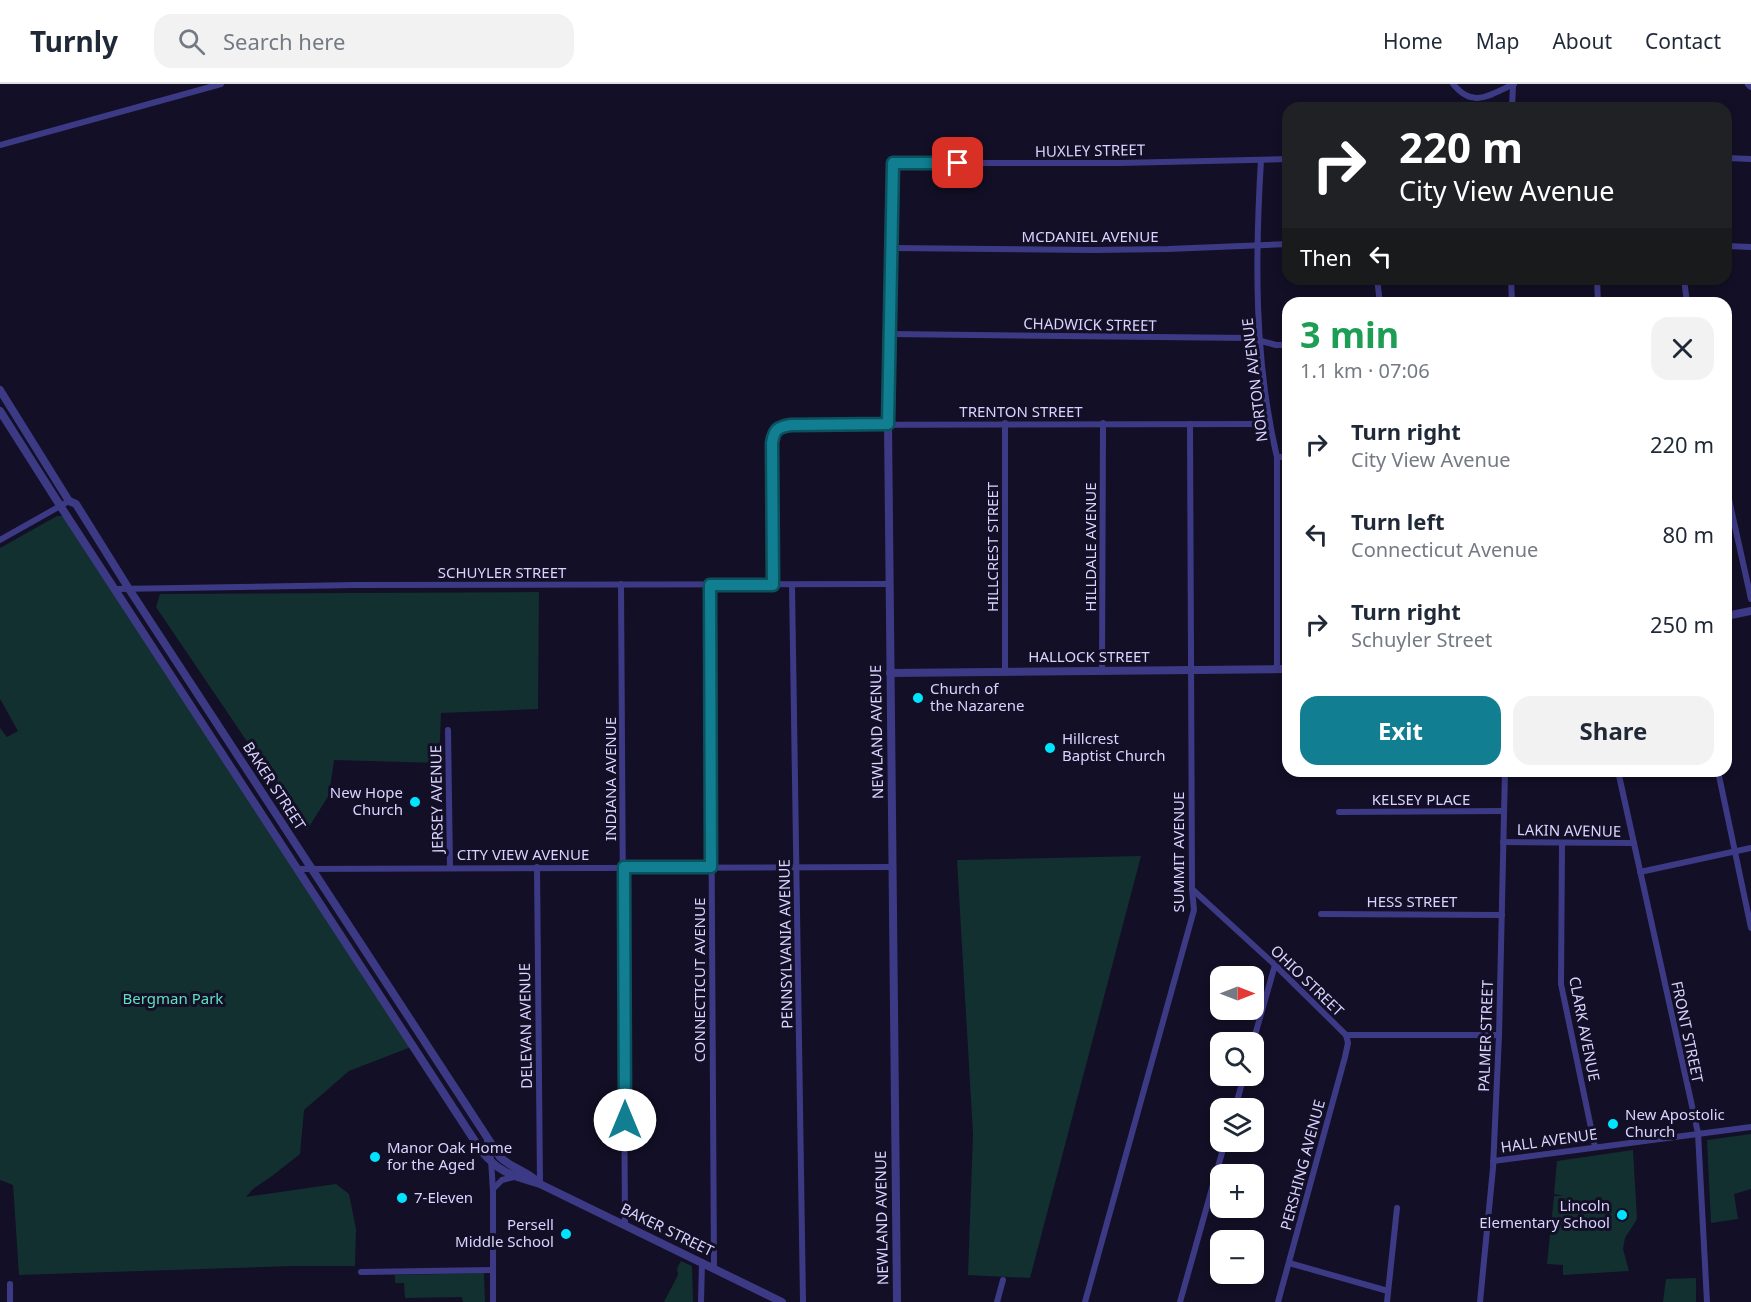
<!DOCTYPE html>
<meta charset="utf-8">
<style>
:root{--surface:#fff;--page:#f2f2f3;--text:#1f2937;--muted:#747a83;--line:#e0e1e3;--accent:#117e91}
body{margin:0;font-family:"Noto Sans",sans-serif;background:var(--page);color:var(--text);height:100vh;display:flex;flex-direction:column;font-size:22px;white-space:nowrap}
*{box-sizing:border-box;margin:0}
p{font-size:20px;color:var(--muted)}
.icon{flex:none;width:33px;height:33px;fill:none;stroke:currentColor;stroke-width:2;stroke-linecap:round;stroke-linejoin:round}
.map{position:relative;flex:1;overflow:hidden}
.sheet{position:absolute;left:1282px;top:213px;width:450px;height:480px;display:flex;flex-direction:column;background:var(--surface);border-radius:18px;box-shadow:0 3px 9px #0003}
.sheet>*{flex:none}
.top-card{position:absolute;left:1282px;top:18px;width:450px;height:183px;border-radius:18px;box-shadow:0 3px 9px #0003;background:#202124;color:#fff;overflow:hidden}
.needle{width:39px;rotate:90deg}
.tools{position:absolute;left:1210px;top:882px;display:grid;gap:12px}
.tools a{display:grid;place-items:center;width:54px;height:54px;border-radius:12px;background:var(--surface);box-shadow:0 3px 9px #0003;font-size:30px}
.pin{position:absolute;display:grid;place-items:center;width:51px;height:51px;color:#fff;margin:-26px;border-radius:12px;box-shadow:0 3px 9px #0006}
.me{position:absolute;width:66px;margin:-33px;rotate:0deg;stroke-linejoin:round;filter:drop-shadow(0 0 4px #0008)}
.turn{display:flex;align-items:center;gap:21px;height:126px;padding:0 18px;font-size:27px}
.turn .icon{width:78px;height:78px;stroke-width:2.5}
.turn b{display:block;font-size:42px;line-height:51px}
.then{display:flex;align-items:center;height:57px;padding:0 18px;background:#0003;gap:12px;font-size:22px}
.round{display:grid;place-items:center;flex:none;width:63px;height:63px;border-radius:18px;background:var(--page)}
.overview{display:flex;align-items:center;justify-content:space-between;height:102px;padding:0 18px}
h1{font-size:36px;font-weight:700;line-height:45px;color:#1e9e55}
.button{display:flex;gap:12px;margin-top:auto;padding:12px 18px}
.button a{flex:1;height:69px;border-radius:18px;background:var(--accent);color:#fff;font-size:24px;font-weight:700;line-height:69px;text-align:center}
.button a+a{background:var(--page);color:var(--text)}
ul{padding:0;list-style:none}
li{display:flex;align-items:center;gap:18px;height:90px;padding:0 18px}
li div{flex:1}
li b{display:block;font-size:22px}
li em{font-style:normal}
header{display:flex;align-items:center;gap:36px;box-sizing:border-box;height:84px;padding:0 30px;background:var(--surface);border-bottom:2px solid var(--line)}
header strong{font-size:28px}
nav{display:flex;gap:33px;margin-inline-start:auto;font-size:21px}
.search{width:420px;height:54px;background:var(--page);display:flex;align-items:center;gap:15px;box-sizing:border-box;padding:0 21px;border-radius:18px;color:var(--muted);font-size:22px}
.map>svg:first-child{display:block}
</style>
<header>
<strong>Turnly</strong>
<div class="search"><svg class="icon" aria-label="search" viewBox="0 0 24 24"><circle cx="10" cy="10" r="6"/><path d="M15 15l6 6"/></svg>Search here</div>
<nav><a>Home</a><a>Map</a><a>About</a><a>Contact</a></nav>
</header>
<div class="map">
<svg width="1751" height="1218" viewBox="0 0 1751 1218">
<rect width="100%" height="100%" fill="#130f26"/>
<g fill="#12302f">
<polygon points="57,432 65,432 411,963 349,987 304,1026 300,1070 272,1092 253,1105 246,1113 336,1100 349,1110 356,1145 355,1182 293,1182 19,1191 13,1101 0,1096 0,644 7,653 18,647 0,615 0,464"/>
<polygon points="539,508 538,625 441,629 439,679 334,676 329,711 307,746 156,523 160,510"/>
<polygon points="1141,772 1030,1194 968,1191 973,1050 957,776"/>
<polygon points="1751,1050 1751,1105 1734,1110 1738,1135 1711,1139 1707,1056"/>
<polygon points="1633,1066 1637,1135 1625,1154 1623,1165 1629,1187 1563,1191 1563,1181 1547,1180 1554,1112 1564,1112 1554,1110 1557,1077"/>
<polygon points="681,1177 692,1182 693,1218 664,1218 678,1191 677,1185"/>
<polygon points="484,1189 485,1218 463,1218 462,1213 405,1214 404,1199 395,1199 395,1191"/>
<polygon points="1696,1194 1696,1218 1663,1218 1666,1195"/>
</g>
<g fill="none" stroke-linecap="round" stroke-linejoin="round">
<g stroke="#3d3a85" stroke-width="6">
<path d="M1453,0C1473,25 1489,11 1514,0"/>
<polyline points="1512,24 1513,1"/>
<polyline points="0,61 221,0"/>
<polyline points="1726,74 1751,75"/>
<path d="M1261,76C1255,174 1254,276 1277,373V585"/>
<polyline points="893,79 1119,79 1288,75"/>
<polyline points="1726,162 1751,163"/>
<polyline points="891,164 1094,166 1168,165 1288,160"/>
<polyline points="1377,195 1380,219"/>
<polyline points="1511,195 1512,219"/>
<polyline points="1597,195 1598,219"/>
<polyline points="1684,195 1687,219"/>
<polyline points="889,250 1250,254 1276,261 1288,261"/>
<polyline points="1277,373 1288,373"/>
<polyline points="1726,402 1751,515"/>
<polyline points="0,456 69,417"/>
<polyline points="621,500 625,1141"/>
<polyline points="710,501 714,1184"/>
<path d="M773,501L772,359C774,346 777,343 791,341L1269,340"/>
<polyline points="792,501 803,1218"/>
<polyline points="116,505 355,501 889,500"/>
<polyline points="1102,586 1103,339"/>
<polyline points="1005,587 1005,339"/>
<polyline points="448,646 450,784"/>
<polyline points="1618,687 1698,1049 1707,1218"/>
<polyline points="1718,687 1751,844"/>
<polyline points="1339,728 1504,727"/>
<polyline points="1503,758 1634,759"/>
<polyline points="1562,759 1561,900 1595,1063"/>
<polyline points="537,783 540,1100"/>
<polyline points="297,785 892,783"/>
<polyline points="1640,788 1751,764"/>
<polyline points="1192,805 1275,881 1346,951 1499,951"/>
<polyline points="1321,830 1502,831"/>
<polyline points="1253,958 1275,881"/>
<polyline points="1235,1024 1244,992"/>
<polyline points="487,1057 491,1075 493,1108 493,1218"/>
<polyline points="1493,1077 1751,1043"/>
<polyline points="493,1105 502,1096 514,1093"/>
<polyline points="1289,1179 1388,1207"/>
<polyline points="361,1188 493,1186"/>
<polyline points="10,1218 10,1200"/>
<polyline points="701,1218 702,1178"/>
<polyline points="997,1218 1003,1196"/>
<polyline points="1085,1218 1194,826 1192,805 1190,340"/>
<polyline points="1180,1218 1225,1058"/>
<polyline points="1278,1218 1345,973 1348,959 1346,951"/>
<polyline points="1387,1218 1397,1124"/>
<polyline points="1480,1218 1493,1084 1499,951 1505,687"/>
</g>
<g stroke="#3d3a85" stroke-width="8">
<polyline points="1749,0 1751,2"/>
<polyline points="893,79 888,340 897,1218"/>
<path d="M0,306L69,417L76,420L129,505L500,1073C511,1084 527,1087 539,1099"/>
<path d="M0,327L61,423L482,1068C502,1091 513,1091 540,1100L782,1218"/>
<polyline points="1726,532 1751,527"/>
<polyline points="890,589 1288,585"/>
</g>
</g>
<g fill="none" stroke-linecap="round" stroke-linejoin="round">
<g stroke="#0b525e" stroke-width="15">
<path id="route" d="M625,1036L624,783H711L710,501H773L772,359C774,346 777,343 791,341L888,340L893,79H958"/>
</g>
<use href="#route" stroke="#117e91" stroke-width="10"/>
</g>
<g fill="#00e5ff" stroke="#130f26" stroke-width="2">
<circle cx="918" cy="614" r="6"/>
<circle cx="1050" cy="664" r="6"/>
<circle cx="415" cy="718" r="6"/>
<circle cx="1613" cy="1040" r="6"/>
<circle cx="375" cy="1073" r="6"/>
<circle cx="402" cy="1114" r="6"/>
<circle cx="1622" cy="1131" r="6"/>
<circle cx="566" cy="1150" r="6"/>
</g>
<g text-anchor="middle" stroke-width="6" stroke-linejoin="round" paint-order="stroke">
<g font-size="15" fill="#d9d4ff" stroke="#130f26">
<text transform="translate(1090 67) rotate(-1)" y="5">HUXLEY STREET</text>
<text x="1090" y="158">MCDANIEL AVENUE</text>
<text transform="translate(1090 241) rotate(1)" y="5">CHADWICK STREET</text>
<text transform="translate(1255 296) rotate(-97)" y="5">NORTON AVENUE</text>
<text x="1021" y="333">TRENTON STREET</text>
<text transform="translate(993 463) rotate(-90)" y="5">HILLCREST STREET</text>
<text transform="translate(1091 463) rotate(-90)" y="5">HILLDALE AVENUE</text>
<text x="502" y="494">SCHUYLER STREET</text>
<text x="1089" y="578">HALLOCK STREET</text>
<text transform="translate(877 648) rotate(-91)" y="5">NEWLAND AVENUE</text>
<text transform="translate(611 695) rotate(-90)" y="5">INDIANA AVENUE</text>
<text transform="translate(274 702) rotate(57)" y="5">BAKER STREET</text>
<text transform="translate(437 715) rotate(-91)" y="5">JERSEY AVENUE</text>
<text x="1421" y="721">KELSEY PLACE</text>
<text transform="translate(1569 747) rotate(1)" y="5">LAKIN AVENUE</text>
<text transform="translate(1179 768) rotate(-90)" y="5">SUMMIT AVENUE</text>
<text x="523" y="776">CITY VIEW AVENUE</text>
<text x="1412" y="823">HESS STREET</text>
<text transform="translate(786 860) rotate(-91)" y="5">PENNSYLVANIA AVENUE</text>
<text transform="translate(700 896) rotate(-90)" y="5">CONNECTICUT AVENUE</text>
<text transform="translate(1307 897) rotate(44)" y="5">OHIO STREET</text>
<text transform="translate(526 942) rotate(-91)" y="5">DELEVAN AVENUE</text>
<text transform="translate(1584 945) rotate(79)" y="5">CLARK AVENUE</text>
<text transform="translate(1687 948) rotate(78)" y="5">FRONT STREET</text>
<text transform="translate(1486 952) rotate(-88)" y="5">PALMER STREET</text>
<text transform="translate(1549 1057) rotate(-8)" y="5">HALL AVENUE</text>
<text transform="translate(1303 1081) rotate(-75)" y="5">PERSHING AVENUE</text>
<text transform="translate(882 1134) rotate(-91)" y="5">NEWLAND AVENUE</text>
<text transform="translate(667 1146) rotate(26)" y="5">BAKER STREET</text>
</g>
<g font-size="15" fill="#d9d4ff" stroke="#130f26" text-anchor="start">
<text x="930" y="610">Church of<tspan x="930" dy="17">the Nazarene</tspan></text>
<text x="1062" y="660">Hillcrest<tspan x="1062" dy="17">Baptist Church</tspan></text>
<text x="403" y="714" text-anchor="end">New Hope<tspan x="403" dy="17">Church</tspan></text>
<text x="1625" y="1036">New Apostolic<tspan x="1625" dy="17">Church</tspan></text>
<text x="387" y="1069">Manor Oak Home<tspan x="387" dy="17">for the Aged</tspan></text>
<text x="414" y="1119">7-Eleven</text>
<text x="1610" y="1127" text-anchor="end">Lincoln<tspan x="1610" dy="17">Elementary School</tspan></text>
<text x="554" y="1146" text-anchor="end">Persell<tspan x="554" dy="17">Middle School</tspan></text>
</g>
<g font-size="15" fill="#5fe0c0" stroke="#130f26">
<text x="173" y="920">Bergman Park</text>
</g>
</g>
</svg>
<div class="tools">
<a><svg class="needle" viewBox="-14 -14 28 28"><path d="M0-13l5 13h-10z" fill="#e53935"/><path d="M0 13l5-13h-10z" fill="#747a83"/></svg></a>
<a><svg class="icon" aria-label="search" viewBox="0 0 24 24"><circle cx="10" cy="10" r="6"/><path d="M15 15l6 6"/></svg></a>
<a><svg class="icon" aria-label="layers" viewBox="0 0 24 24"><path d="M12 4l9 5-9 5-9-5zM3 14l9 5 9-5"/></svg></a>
<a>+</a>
<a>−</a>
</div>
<div class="pin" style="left:958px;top:79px;background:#d93025"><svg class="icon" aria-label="arrive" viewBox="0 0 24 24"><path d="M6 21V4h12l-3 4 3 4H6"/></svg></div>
<svg class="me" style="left:625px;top:1036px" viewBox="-20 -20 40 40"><circle r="19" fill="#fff"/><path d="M0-13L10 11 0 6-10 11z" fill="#117e91"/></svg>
<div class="top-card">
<div class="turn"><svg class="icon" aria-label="right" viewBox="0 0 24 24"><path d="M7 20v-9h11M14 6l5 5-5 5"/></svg><div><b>220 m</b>City View Avenue</div></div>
<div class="then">Then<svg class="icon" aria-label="left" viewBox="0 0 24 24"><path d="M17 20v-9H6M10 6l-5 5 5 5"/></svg></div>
</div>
<section class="sheet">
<div class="overview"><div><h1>3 min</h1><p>1.1 km · 07:06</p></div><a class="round"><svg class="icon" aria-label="close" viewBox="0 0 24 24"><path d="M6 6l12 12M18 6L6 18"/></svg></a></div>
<ul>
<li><svg class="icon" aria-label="right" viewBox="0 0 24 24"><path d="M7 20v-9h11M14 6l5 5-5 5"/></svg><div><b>Turn right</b><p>City View Avenue</p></div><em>220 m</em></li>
<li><svg class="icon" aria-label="left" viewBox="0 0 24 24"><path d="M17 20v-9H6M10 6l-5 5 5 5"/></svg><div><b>Turn left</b><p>Connecticut Avenue</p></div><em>80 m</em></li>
<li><svg class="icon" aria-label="right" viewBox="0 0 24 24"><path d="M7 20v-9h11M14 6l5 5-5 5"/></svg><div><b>Turn right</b><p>Schuyler Street</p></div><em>250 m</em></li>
</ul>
<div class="button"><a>Exit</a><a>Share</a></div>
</section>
</div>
